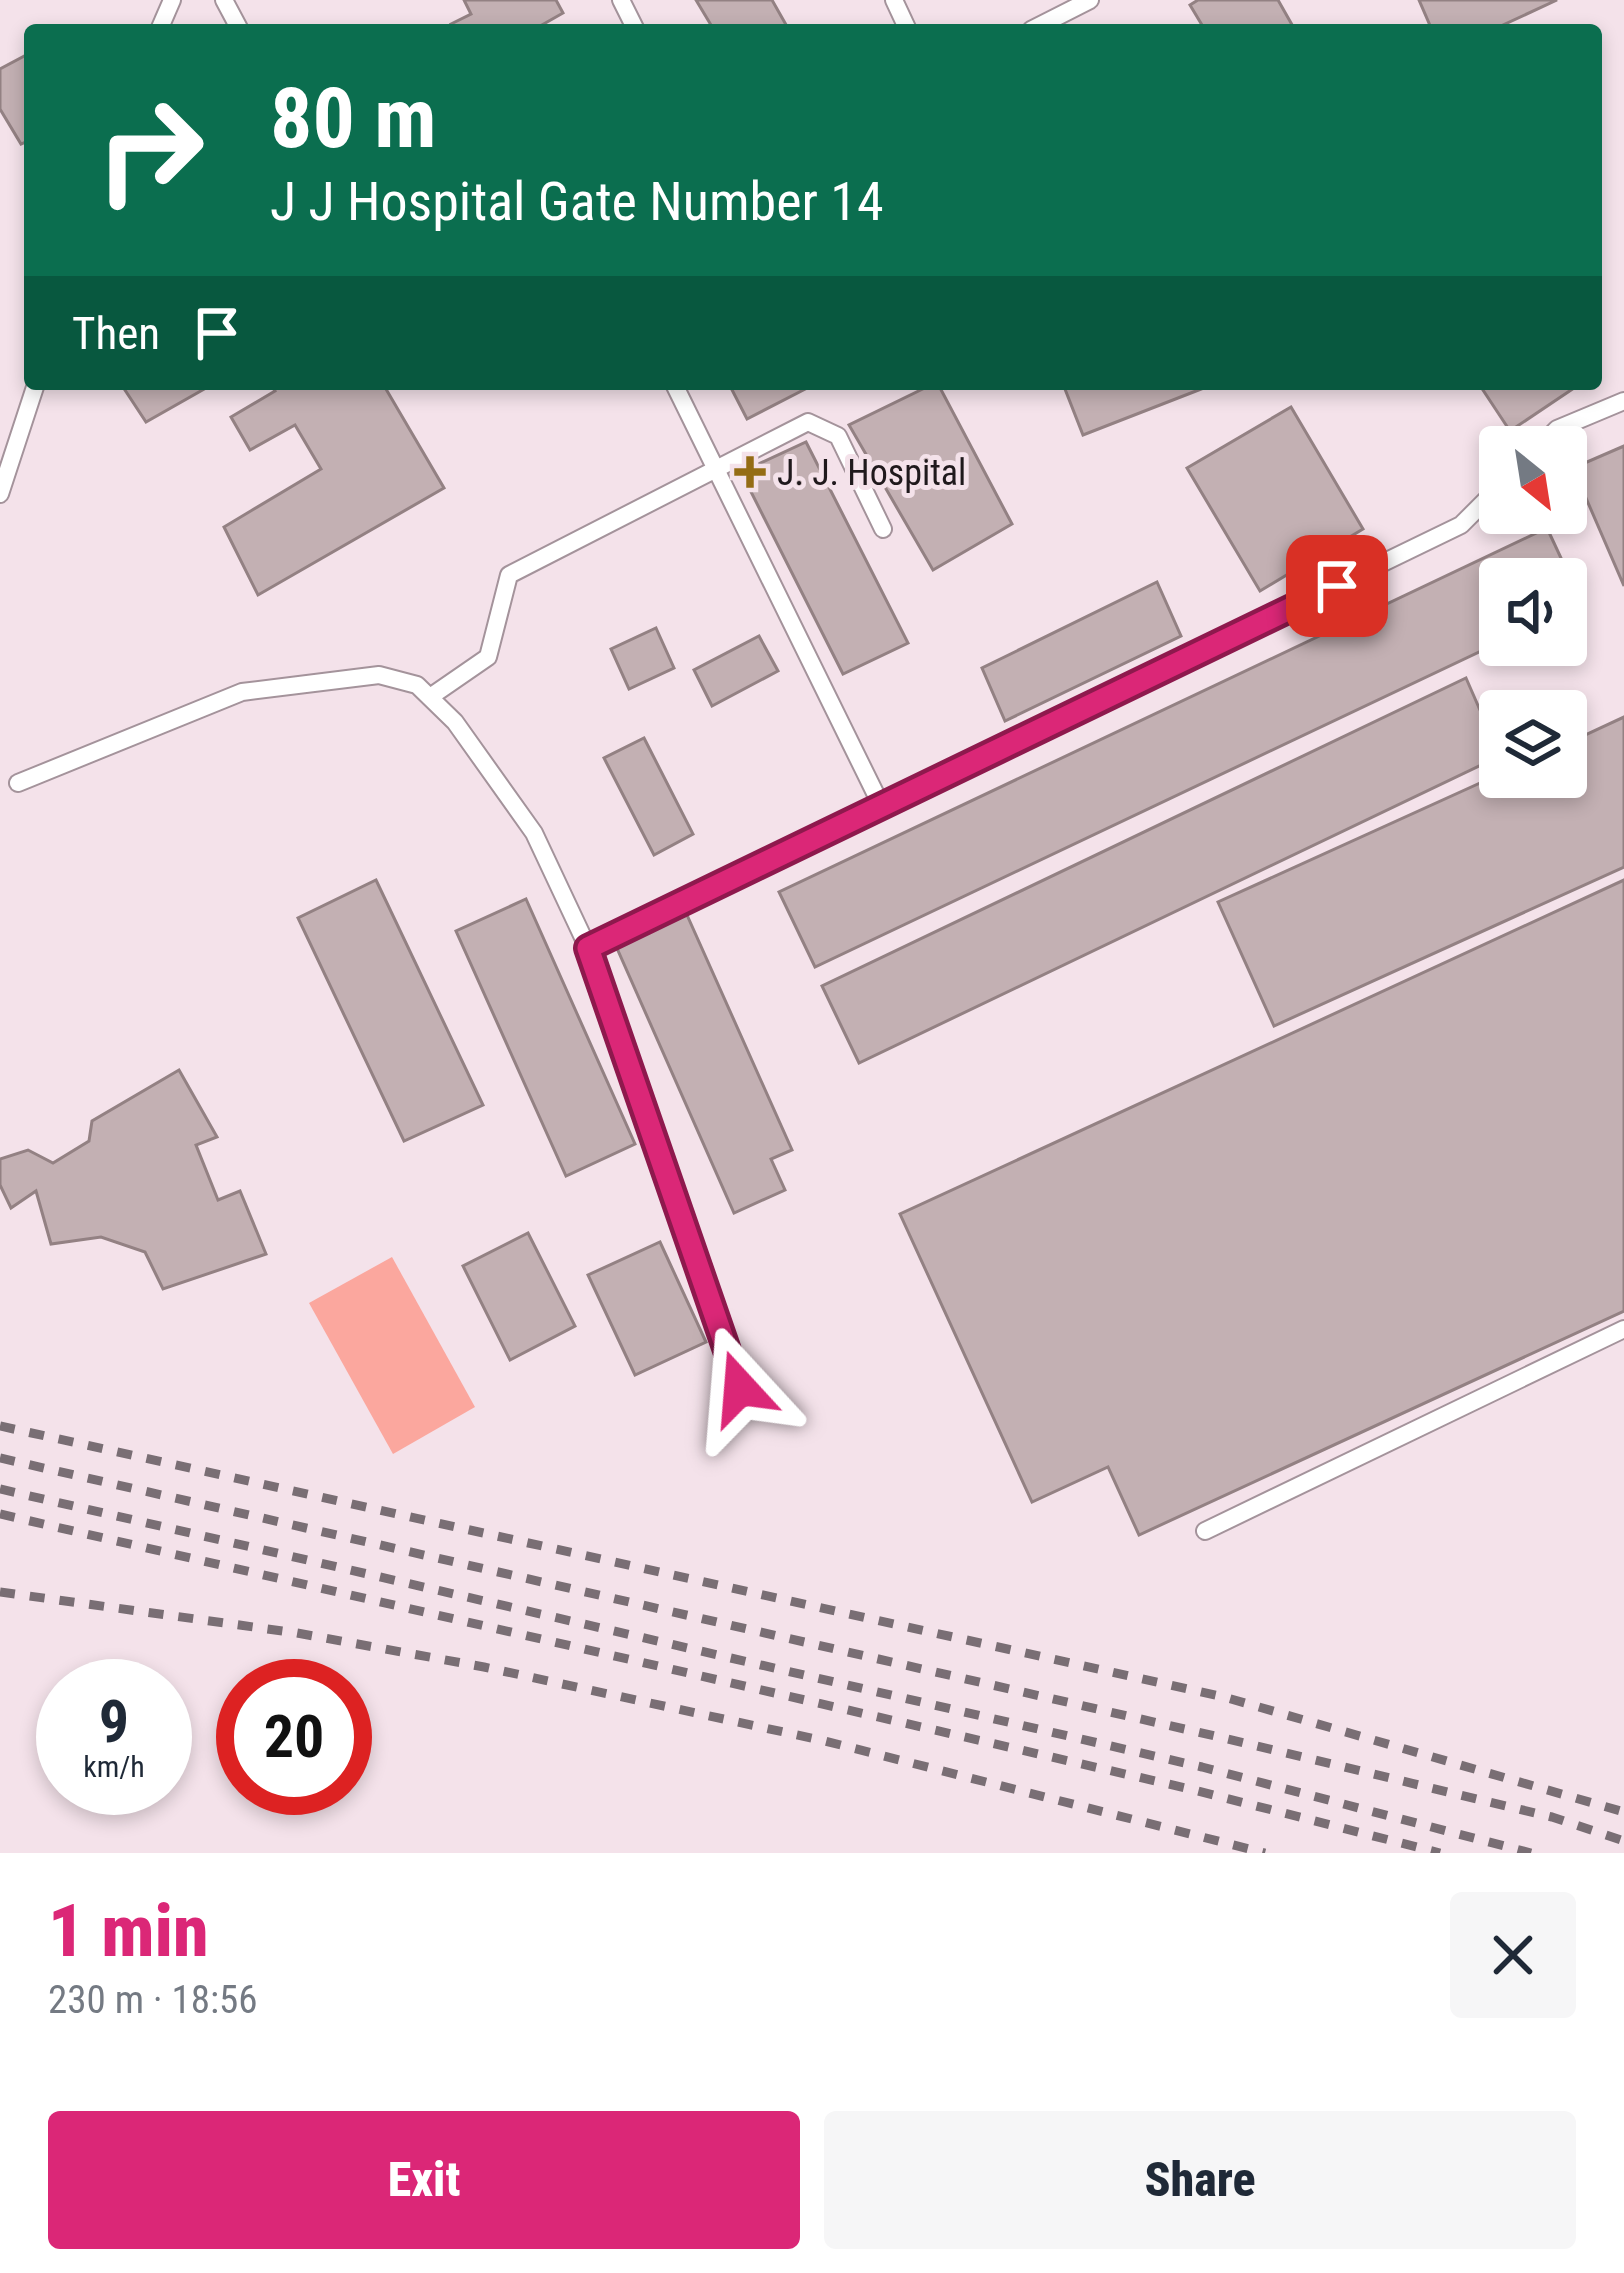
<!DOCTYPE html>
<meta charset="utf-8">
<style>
:root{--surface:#fff;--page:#f6f6f7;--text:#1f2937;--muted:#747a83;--accent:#db2777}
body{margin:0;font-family:"Roboto Condensed",sans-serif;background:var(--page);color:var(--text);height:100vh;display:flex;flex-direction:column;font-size:45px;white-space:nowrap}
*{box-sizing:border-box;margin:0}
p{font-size:39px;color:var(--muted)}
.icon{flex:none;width:66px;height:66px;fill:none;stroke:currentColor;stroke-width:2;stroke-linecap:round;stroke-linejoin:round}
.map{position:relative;height:1853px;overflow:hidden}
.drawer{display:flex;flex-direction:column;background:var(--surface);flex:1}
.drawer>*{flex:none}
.top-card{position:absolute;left:24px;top:24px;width:1578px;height:366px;border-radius:12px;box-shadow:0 6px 18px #0003;background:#0b6e4f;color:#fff;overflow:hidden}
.needle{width:78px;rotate:150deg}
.controls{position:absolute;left:1479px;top:426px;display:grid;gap:24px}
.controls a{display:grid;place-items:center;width:108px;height:108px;border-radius:12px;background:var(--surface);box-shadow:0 6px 18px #0003;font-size:60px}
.speed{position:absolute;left:36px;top:1659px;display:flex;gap:24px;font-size:60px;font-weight:700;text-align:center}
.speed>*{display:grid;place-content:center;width:156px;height:156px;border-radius:50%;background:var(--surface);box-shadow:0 6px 18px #0003;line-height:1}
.speed small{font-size:30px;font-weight:400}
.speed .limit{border:18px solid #d22;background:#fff;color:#111}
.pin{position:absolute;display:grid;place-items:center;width:102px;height:102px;color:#fff;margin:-51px;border-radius:24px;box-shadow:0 6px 18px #0006}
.me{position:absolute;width:132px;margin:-66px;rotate:341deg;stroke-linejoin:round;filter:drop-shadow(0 0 9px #0008)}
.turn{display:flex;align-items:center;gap:42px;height:252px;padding:0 48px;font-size:54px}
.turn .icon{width:156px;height:156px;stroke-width:2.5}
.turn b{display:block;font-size:84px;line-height:102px}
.then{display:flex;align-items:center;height:114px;padding:0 48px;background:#0003;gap:24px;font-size:45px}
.round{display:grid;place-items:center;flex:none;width:126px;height:126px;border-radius:12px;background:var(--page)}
.summary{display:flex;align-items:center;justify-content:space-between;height:204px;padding:0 48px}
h1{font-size:72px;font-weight:800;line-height:90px;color:var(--accent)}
.button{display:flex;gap:24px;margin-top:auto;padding:24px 48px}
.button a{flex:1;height:138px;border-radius:12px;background:var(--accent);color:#fff;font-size:48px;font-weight:800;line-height:138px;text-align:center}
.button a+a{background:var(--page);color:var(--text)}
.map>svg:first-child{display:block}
</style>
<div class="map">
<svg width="1624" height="1853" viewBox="0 0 1624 1853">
<rect width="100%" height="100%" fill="#f4e2ea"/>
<polygon fill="#fba79e" points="392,1257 475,1407 393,1454 309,1303"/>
<g fill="#c3b0b3" stroke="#938183" stroke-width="3">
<polygon points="464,0 556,0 563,13 533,30 455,30 451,24 471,14"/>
<polygon points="696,0 772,0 789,30 714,30"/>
<polygon points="1198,0 1278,0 1295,30 1205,30 1190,5"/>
<polygon points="1419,0 1557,0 1492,30 1432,30"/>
<polygon points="30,53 30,140 21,144 0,109 0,69"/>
<polygon points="121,384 213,384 146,422"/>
<polygon points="271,384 383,384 444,488 258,595 224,527 321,469 295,425 250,450 231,417 275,391"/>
<polygon points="729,384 815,384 747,419"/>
<polygon points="933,384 938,384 1012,524 933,570 849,425"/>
<polygon points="1063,384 1214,384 1083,435"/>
<polygon points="1479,384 1580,384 1510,431"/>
<polygon points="1291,407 1363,529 1260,591 1187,468"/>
<polygon points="806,442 908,643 843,674 741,472"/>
<polygon points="1624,446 1624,586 1573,468"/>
<polygon points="1547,528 1582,603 1566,611 1566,579 1500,579 1500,642 815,967 779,892"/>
<polygon points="1157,582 1181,636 1005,721 982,668"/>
<polygon points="656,628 674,668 629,689 611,649"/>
<polygon points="759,636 778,671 712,706 694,670"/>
<polygon points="1466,678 1500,756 859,1063 822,986"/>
<polygon points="1624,717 1624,867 1274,1026 1218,902 1500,774 1566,777 1566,744"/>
<polygon points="644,738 693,834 654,855 604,758"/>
<polygon points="376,880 483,1105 404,1141 298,918"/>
<polygon points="1624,880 1624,1311 1139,1535 1108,1467 1032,1502 900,1214"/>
<polygon points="526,899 635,1144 566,1176 456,931"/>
<polygon points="687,915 792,1150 771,1159 785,1190 734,1213 616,946"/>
<polygon points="179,1070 217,1137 196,1145 218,1200 240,1191 266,1254 163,1289 145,1252 101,1237 51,1244 36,1191 11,1208 0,1185 0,1159 28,1150 53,1163 89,1141 92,1121"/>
<polygon points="528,1233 575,1326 510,1360 463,1266"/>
<polygon points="660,1242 706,1342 635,1375 588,1275"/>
</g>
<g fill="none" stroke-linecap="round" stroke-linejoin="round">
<g stroke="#a4939b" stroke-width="20">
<g id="service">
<polyline points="224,0 240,30"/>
<polyline points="621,0 636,30"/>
<polyline points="894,0 908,30"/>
<polyline points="159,30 172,0"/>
<polyline points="1031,30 1090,0"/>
<polyline points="674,384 882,807"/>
<polyline points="1539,447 1557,429 1624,401"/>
<polyline points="0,494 36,384"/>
<polyline points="430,697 488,657 509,575 808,422 838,436 883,529"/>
<polyline points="18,783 242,692 379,675 417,685 455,722 534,833 588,948 741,1388"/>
<polyline points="588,948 1461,525 1500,486"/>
<polyline points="1205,1531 1624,1329"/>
</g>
</g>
<use href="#service" stroke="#fff" stroke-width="16"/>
<g stroke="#796e74" stroke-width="9" stroke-dasharray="15 15" stroke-linecap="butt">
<polyline points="0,1426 1224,1697 1624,1812"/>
<polyline points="0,1458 1215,1736 1552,1817 1624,1841"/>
<polyline points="0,1489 1202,1767 1531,1853"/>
<polyline points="0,1514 1190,1789 1440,1853"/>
<polyline points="0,1592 297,1633 484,1667 825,1741 1265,1853"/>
</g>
</g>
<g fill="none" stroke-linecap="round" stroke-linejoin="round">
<g stroke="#8e194d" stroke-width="30">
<polyline id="route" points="740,1388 588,948 1337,586"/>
</g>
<use href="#route" stroke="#db2777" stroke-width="21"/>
</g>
<path fill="#946c15" stroke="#f4e2ea" stroke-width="4.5" d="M744 454h12v12h12v12h-12v12h-12v-12h-12v-12h12z"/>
<g text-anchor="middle" stroke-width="10" stroke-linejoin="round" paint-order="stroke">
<g font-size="36" fill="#1f191c" stroke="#f4e2ea" text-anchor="start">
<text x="777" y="485">J. J. Hospital</text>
</g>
</g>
</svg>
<div class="controls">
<a><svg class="needle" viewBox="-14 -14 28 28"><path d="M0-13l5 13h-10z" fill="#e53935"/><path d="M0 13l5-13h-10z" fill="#747a83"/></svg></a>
<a><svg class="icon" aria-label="sound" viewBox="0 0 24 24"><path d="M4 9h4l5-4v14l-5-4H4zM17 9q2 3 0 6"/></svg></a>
<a><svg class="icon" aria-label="layers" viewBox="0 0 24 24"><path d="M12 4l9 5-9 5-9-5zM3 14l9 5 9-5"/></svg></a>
</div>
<div class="speed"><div>9<small>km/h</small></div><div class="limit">20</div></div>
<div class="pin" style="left:1337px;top:586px;background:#d93025"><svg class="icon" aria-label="arrive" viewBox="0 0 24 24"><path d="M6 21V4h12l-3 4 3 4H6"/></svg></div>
<svg class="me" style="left:740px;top:1388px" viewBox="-20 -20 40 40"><path d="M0-17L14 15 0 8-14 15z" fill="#db2777" stroke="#fff" stroke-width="4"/></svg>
<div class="top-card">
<div class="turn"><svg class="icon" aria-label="right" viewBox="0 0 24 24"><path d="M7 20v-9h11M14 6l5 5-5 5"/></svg><div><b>80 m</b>J J Hospital Gate Number 14</div></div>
<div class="then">Then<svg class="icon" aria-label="arrive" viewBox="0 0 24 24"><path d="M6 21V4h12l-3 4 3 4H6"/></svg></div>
</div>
</div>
<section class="drawer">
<div class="summary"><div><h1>1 min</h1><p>230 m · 18:56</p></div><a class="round"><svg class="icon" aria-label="close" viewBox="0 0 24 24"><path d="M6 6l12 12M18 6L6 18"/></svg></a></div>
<div class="button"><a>Exit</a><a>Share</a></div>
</section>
